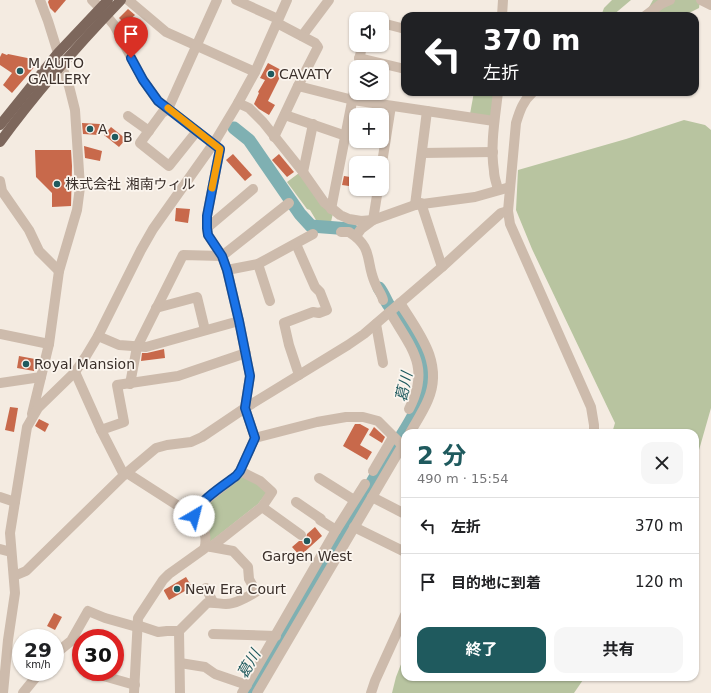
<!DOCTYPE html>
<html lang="ja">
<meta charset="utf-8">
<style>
:root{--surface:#fff;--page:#f6f6f6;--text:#202124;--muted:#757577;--line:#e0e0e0;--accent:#1f5a5e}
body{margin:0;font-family:"DejaVu Sans","Noto Sans JP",sans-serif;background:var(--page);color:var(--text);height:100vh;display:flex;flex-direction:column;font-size:15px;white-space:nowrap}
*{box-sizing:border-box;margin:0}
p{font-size:13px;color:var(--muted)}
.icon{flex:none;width:22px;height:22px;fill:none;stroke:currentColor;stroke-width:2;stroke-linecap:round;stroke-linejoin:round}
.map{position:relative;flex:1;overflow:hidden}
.drawer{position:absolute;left:401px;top:429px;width:298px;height:252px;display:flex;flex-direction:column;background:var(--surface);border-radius:12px;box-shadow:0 1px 3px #0004}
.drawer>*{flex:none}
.hud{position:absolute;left:401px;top:12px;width:298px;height:84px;border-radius:12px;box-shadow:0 1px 3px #0004;background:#202124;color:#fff;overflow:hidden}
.fabs{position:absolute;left:349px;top:12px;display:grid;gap:8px}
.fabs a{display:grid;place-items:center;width:40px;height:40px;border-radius:8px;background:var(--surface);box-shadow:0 1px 3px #0004;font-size:20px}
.speed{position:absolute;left:12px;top:629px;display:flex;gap:8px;font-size:20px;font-weight:700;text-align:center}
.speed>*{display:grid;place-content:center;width:52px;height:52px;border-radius:50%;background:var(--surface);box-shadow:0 1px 3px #0004;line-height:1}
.speed small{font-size:10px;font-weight:400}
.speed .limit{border:6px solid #d22;background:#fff;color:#111}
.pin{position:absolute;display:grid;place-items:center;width:34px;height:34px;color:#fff;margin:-41px -17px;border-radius:50% 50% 50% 0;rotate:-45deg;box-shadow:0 0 4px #0007}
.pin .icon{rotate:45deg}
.me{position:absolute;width:44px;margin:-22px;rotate:37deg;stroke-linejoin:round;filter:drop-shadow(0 0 3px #0008)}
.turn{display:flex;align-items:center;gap:14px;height:84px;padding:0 16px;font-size:18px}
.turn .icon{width:52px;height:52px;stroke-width:2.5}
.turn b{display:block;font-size:28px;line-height:34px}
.round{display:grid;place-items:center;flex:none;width:42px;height:42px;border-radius:12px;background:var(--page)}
.summary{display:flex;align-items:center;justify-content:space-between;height:68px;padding:0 16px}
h1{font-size:24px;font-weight:700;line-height:30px;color:var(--accent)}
.primary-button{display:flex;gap:8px;margin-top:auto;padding:8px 16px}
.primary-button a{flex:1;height:46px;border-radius:12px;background:var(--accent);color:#fff;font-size:16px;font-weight:700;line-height:46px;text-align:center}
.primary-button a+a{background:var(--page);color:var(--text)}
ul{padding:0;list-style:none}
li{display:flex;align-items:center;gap:12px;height:56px;padding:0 16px;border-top:1px solid var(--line)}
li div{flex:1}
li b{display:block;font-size:15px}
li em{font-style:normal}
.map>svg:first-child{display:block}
</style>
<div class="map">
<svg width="711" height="693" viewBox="0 0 711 693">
<rect width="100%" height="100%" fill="#f4ebe1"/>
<g fill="#b8c4a0">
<polygon points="612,0 631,0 612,16 601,16 604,8"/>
<polygon points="653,0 700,0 699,8 683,16 644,16"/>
<polygon points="474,92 494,92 493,114 490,117 470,114"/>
<polygon points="684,120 705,125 711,130 711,408 695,464 695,433 612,433 615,423 532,249 516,210 518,170 626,139"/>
<polygon points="299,173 333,213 331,222 324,222 316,220 310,210 307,209 287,182"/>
<polygon points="245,475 268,491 258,504 210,542 198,513 240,476"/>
<polygon points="405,654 405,677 585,677 574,693 392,693 396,677"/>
</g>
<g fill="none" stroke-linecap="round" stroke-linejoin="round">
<g stroke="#7fb0b2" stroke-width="13">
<polyline points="234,128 249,140 300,214 311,226 350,229 355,232"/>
<path d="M250,693L263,673L290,625L378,472C395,444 433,399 424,365C420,350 410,334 401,321C397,315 392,310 388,304C385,299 383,293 379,288"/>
</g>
</g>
<g fill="#c8694b">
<polygon points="49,0 66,0 55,13 50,8 48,2"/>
<polygon points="128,9 135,15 125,24 119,18"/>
<polygon points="2,53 7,55 8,54 37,60 37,64 12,93 3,85 12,73 0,65 0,57"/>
<polygon points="268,63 283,71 268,101 275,105 269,115 259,109 254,104 259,93 258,92 265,80 260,78"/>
<polygon points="82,123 100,124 99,135 83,134"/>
<polygon points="111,127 126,139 119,147 104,135"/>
<polygon points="84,146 102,151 100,161 85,158"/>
<polygon points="35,150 71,150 72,166 71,206 52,207 52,193 36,177"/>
<polygon points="233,154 252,175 245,181 226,160"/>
<polygon points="279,154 294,172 287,177 272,160"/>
<polygon points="344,176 356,178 356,187 342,185"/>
<polygon points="176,208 190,209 188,223 175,221"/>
<polygon points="164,349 165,358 141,361 142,353 147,353"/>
<polygon points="19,356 35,359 34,371 17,368"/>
<polygon points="10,407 18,408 14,432 5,430"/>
<polygon points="39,419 49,424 45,432 35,426"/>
<polygon points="355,424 360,424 369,429 360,445 372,452 367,460 343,446"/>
<polygon points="374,427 385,437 382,443 369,435"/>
<polygon points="315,527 322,536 300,556 292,547 299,541 303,541 306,539 307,534"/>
<polygon points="186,577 192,587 169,600 164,591 164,590"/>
<polygon points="54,613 62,617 55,630 47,626"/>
</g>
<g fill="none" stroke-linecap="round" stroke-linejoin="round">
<g stroke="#cdbbac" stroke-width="10">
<polyline points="40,0 48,21 58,53"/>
<path d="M92,0L100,8L114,25L143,80L158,101L220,149L207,216V228L208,235L222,256L227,270L239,321L250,376L245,408L255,438L240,471L236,476L202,503L194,514C195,519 199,519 202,523C205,529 207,543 204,549L169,574L163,580L138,618L134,693"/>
<polyline points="128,0 166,32 255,72"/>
<polyline points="236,0 278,19"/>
<polyline points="701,0 711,5"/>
<polyline points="502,16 503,0"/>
<polyline points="645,16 661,4 670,0"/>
<polyline points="382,23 405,29"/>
<polyline points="302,36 329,0"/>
<polyline points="359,58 405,69"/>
<polyline points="358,67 362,45"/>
<polyline points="298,86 353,100 494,121"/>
<path d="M498,92C495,118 490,146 494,171C494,178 497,184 498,190"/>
<path d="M533,92C523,101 520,110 516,123L508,211L510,224L591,407L594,425V433"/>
<polyline points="238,103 249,108 263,122 303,172 324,202 340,215 349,219 361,221 373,220 415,205 475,197 510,187"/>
<polyline points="285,115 346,136"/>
<polyline points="128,116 149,131"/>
<polyline points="197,131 169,166 140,143 162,113 168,109 217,0"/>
<polyline points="274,137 298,86 318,47 315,43 277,23"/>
<polyline points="422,153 493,152"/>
<polyline points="382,163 391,106"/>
<polyline points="303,172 313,124"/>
<polyline points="0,181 2,191 29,230 39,251 59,271"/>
<polyline points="421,203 442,267"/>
<polyline points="415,205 427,111"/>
<polyline points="331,209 356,81"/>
<polyline points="207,228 253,189"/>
<path d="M341,232H349C374,248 365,260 375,283C377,289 382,294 383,300"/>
<polyline points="356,236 361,229 373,220 378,189"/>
<polyline points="296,244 315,287 320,292 327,310 319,313 313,312 284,323 289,345 299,375"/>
<polyline points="258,264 270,301"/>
<polyline points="227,270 258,264 313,234"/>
<path d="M400,303C419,333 444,363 428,400C423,412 416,422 410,433"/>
<polyline points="156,308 197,297 205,330"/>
<path d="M390,312C411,348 431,367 409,409"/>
<polyline points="376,324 383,363"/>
<polyline points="0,334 49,344"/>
<polyline points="98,336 119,345 146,347 239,321"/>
<polyline points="75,372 101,430 124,475"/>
<polyline points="0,383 41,377"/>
<polyline points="130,384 137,347 183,255 222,256 289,203"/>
<polyline points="32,414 49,344 59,271 77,210 80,187 75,110 69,86 61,64"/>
<polyline points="101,430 124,422 117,385 178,376 246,353"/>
<polyline points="255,438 317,422 346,417 363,417 378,421 405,448"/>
<polyline points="373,471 393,437"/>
<polyline points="127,473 194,516"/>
<polyline points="319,478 354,500"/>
<polyline points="0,497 15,502"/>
<polyline points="372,497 405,514"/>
<polyline points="296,502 321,519 320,520 336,530"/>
<polyline points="262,507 301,535"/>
<polyline points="354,527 405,552"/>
<polyline points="211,547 262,507 272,492 260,481 240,471"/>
<polyline points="0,549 11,552"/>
<polyline points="14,576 26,571 124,475 156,448 167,445 191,442 202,437 245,408 348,345 364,334 442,267 501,213 508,211"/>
<polyline points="206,588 213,602"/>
<polyline points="137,625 158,632 167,631 179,631"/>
<polyline points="213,634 276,636"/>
<polyline points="55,654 71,641 88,611 105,618 137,627"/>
<polyline points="180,663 205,667 215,674 247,685"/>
<polyline points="93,673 135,685"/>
<polyline points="3,693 8,640 15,593 10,533 27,427 38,408 75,372 86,356 98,336 141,250 153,229 214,143 238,103 255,72 287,0"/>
<polyline points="23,693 40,672"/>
<path d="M180,693L179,631L207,603C214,602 220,604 226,604C236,604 247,597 256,592L249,579L248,567L233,551L206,546"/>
<polyline points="242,693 336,530 365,484"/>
<polyline points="257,693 405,441"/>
<polyline points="371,693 375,681 405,615"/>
</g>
<g stroke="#7d675c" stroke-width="10">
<polyline points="0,125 58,53 108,0"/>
<path d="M0,142C37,91 78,45 121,0"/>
</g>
</g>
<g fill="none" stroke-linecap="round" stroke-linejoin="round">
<g stroke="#114b97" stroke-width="10">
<path id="route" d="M131,58L143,80L158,101L220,149L207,216V228L208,235L222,256L227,270L239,321L250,376L245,408L255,438L240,471L236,476C224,485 198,501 194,516"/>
</g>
<use href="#route" stroke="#1a73e8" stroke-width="7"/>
<polyline stroke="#f59e0b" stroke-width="7" points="168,108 220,149 212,188"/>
</g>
<g fill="#1f5a5e" stroke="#fbf5ee" stroke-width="1.5">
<circle cx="20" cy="71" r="4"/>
<circle cx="271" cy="74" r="4"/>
<circle cx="90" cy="129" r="4"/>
<circle cx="115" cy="137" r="4"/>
<circle cx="57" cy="184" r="4"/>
<circle cx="26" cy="364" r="4"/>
<circle cx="307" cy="541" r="4"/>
<circle cx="177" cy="589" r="4"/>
</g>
<g text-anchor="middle" stroke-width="3.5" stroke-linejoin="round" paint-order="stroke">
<g font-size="14" fill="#3b302b" stroke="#fbf5ee" text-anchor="start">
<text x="28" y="68">M AUTO<tspan x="28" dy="16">GALLERY</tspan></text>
<text x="279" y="79">CAVATY</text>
<text x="98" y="134">A</text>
<text x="123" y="142">B</text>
<text x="65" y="189">株式会社 湘南ウィル</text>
<text x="34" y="369">Royal Mansion</text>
<text x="307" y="561" text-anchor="middle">Gargen West</text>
<text x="185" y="594">New Era Court</text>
</g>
<g font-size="15" font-style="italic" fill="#1f5a5e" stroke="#fbf5ee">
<text transform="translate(404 387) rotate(-78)" y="5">葛川</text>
<text transform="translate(249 664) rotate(-60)" y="5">葛川</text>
</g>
</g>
</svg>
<div class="fabs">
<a><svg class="icon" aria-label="sound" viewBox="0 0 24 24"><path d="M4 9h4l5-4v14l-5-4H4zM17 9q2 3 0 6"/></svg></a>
<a><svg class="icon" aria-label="layers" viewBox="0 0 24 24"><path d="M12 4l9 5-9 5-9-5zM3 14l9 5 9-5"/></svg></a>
<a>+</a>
<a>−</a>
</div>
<div class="speed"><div>29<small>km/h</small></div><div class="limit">30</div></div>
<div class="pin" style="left:131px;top:58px;background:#d93025"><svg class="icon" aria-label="arrive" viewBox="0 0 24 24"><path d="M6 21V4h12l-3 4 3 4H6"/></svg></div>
<svg class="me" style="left:194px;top:516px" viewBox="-20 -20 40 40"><circle r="19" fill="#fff"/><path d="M0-13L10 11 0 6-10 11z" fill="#1a73e8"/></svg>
<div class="hud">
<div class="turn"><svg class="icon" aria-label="left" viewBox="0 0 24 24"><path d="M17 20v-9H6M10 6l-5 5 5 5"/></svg><div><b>370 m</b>左折</div></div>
</div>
<section class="drawer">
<div class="summary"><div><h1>2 分</h1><p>490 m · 15:54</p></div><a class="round"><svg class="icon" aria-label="close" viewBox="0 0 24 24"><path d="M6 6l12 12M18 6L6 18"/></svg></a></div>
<ul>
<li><svg class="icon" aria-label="left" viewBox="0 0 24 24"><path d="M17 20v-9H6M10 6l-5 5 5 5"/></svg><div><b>左折</b></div><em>370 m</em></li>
<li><svg class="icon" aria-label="arrive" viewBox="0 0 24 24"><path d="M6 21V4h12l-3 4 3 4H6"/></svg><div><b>目的地に到着</b></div><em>120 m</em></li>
</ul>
<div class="primary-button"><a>終了</a><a>共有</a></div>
</section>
</div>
